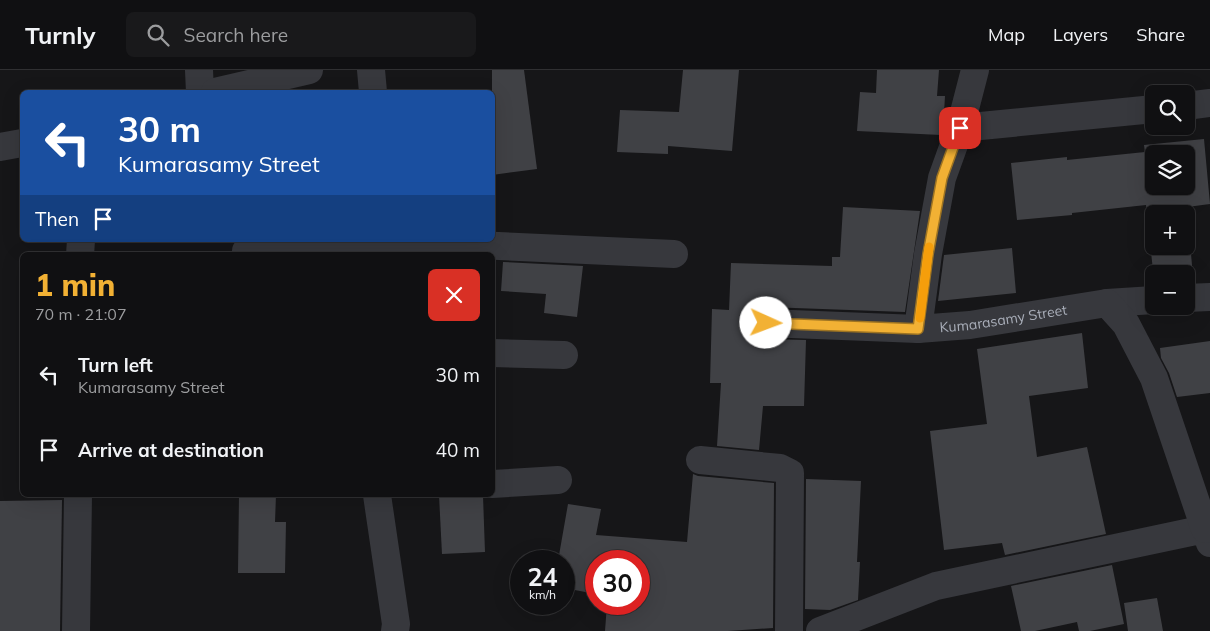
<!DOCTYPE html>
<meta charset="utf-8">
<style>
:root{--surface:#101012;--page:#19191b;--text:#f1f3f6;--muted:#9c9d9f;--line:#303032;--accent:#f2b134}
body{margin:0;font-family:Mulish,sans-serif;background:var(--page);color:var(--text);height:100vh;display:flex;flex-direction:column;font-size:19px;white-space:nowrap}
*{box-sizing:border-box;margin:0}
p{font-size:16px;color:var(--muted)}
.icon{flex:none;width:28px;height:28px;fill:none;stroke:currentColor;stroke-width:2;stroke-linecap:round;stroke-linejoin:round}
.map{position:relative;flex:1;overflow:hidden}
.panel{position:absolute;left:20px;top:182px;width:475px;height:245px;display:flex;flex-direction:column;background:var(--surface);border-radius:8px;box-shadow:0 5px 20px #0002,0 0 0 1px var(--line)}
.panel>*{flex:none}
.guide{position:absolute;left:20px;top:20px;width:475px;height:152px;border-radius:8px;box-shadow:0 5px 20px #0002,0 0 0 1px var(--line);background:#1a4fa0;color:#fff;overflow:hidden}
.controls{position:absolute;left:1145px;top:15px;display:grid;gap:10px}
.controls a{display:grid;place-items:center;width:50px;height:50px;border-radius:8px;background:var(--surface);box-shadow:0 5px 20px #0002,0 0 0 1px var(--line);font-size:25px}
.speed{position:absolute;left:510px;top:480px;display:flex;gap:10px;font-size:25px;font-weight:700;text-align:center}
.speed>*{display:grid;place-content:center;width:65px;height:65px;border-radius:50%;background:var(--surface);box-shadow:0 5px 20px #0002,0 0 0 1px var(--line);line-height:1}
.speed small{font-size:12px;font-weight:400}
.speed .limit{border:8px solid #d22;background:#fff;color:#111}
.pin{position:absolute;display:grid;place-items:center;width:42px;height:42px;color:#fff;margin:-21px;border-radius:10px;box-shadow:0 2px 8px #0006}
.me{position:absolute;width:55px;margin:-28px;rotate:92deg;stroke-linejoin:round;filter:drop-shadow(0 0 4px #0008)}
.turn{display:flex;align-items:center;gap:18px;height:105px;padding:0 15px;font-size:22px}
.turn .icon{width:65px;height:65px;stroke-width:2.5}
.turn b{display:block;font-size:35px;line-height:42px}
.then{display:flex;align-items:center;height:48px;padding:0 15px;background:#0003;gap:10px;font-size:19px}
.round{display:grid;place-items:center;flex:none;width:52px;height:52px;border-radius:8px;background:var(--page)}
.headline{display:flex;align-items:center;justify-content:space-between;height:85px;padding:0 15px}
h1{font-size:30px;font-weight:800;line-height:38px;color:var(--accent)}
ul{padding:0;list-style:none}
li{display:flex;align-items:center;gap:15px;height:75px;padding:0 15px}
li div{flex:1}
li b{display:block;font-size:19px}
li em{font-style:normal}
header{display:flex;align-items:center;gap:30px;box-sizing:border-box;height:70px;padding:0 25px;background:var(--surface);border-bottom:1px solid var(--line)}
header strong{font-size:24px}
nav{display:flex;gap:28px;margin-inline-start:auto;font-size:18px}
.search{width:350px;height:45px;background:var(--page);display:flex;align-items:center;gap:12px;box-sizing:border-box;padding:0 18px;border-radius:8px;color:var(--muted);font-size:19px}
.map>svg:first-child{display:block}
</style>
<header>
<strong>Turnly</strong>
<div class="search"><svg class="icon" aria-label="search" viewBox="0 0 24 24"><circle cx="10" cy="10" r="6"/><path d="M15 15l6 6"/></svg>Search here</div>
<nav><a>Map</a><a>Layers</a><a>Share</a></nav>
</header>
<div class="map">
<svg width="1210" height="561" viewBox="0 0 1210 561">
<rect width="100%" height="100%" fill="#161618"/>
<g fill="#404145" fill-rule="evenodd">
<polygon points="492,0 524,0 537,99 492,105"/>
<polygon points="683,0 739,0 732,81 668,76 668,84 617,82 620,40 679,42"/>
<polygon points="877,0 939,0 937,26 945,26 943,60 941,65 857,61 860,22 876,23"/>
<path d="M1204,69L1210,134L1187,137L1193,207L1186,208V204H1154V210L1146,135L1072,143V145L1017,150L1011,93L1067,87V90L1145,82L1144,75ZM1154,84H1186V116H1154ZM1154,144H1186V176H1154Z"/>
<polygon points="843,137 920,141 905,242 767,237 758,239 753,245 750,252 752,260 757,266 765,269 806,270 804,336 763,336 759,380 717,376 721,313 710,313 712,239 729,240 731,193 832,196 832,187 840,187"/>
<polygon points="1012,178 1016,223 938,231 944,185"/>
<polygon points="503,192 583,196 577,247 544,243 546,224 501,221"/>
<polygon points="1082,263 1088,318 1029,326 1037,387 1087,377 1106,464 1005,485 1002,473 944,480 930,361 987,354 977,279"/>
<polygon points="1210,271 1210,323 1177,327 1169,303 1161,288 1160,278"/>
<polygon points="693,404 698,406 774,413 773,558 728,561 605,561 607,534 639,534 639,491 596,491 596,524 564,518 564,491 558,491 568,434 601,439 596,465 687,472"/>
<polygon points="806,409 861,411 857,492 860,492 858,530 830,540 805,539"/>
<polygon points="239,425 276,425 275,452 286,452 285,503 238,503"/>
<polygon points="439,425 483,426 485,482 442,484"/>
<polygon points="62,430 60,561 0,561 0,431"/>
<polygon points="1112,495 1124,554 1090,561 1079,561 1077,552 1035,561 1021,561 1011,516"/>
<polygon points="1157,528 1163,561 1128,561 1124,533"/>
</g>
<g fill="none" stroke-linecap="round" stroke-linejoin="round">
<g stroke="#37383d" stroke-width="28">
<polyline points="199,0 200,22"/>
<polyline points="371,0 373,22"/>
<polyline points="1186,36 1210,33"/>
<polyline points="960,58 1154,39"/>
<polyline points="246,181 388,171 674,184"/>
<polyline points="80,185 81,170"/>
<polyline points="1186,228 1210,227"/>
<polyline points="1107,233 1154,230"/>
<polyline points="766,253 918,259"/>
<polyline points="492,283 564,285"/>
<polyline points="700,390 780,398 790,403 789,561"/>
<polyline points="492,414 558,410"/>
<polyline points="377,425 396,554 395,561"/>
<polyline points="76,561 78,425"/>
<polyline points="820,561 936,516 1205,459 1210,473"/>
</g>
<g stroke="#37383d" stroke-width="28">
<path id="s1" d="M975,0L960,58L942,108L928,184L918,259L970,255L1107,233L1126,254L1154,308L1205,459L1210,458"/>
<polyline points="215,22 309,0"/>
<polyline points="0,77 22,73"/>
</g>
</g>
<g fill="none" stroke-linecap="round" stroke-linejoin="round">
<g stroke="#9d7322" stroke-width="12">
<polyline id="route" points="766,253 918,259 928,184 942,108 960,58"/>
</g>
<use href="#route" stroke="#f2b134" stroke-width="9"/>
<polyline stroke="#f59e0b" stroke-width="9" points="920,248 929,177"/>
</g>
<g text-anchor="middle" stroke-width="5" stroke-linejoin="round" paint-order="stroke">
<g font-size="14" fill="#a8adb8" stroke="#111113">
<text dy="5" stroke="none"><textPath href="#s1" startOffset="352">Kumarasamy Street</textPath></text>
</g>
</g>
</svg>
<div class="controls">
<a><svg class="icon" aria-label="search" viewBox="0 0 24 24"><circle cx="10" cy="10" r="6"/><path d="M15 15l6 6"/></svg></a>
<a><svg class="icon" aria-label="layers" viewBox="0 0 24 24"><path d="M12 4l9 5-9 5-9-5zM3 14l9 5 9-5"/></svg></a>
<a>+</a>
<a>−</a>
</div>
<div class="speed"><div>24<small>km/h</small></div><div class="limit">30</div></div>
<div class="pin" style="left:960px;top:58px;background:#d93025"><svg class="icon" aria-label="arrive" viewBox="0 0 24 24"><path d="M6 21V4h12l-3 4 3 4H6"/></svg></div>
<svg class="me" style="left:766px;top:253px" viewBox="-20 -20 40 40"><circle r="19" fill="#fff"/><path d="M0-13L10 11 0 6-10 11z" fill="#f2b134"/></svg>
<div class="guide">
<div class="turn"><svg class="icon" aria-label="left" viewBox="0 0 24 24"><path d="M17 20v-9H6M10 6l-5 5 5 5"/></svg><div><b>30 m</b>Kumarasamy Street</div></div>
<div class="then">Then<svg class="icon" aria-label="arrive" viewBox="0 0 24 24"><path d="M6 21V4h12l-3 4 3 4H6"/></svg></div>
</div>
<section class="panel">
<div class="headline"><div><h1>1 min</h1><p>70 m · 21:07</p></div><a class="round" style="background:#d93025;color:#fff"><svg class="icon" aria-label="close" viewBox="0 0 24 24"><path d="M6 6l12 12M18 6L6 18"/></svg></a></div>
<ul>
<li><svg class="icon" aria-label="left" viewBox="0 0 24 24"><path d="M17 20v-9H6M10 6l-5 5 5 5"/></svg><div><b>Turn left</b><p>Kumarasamy Street</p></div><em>30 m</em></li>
<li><svg class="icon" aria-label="arrive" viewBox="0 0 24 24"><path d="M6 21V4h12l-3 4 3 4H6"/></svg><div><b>Arrive at destination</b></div><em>40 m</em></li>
</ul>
</section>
</div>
